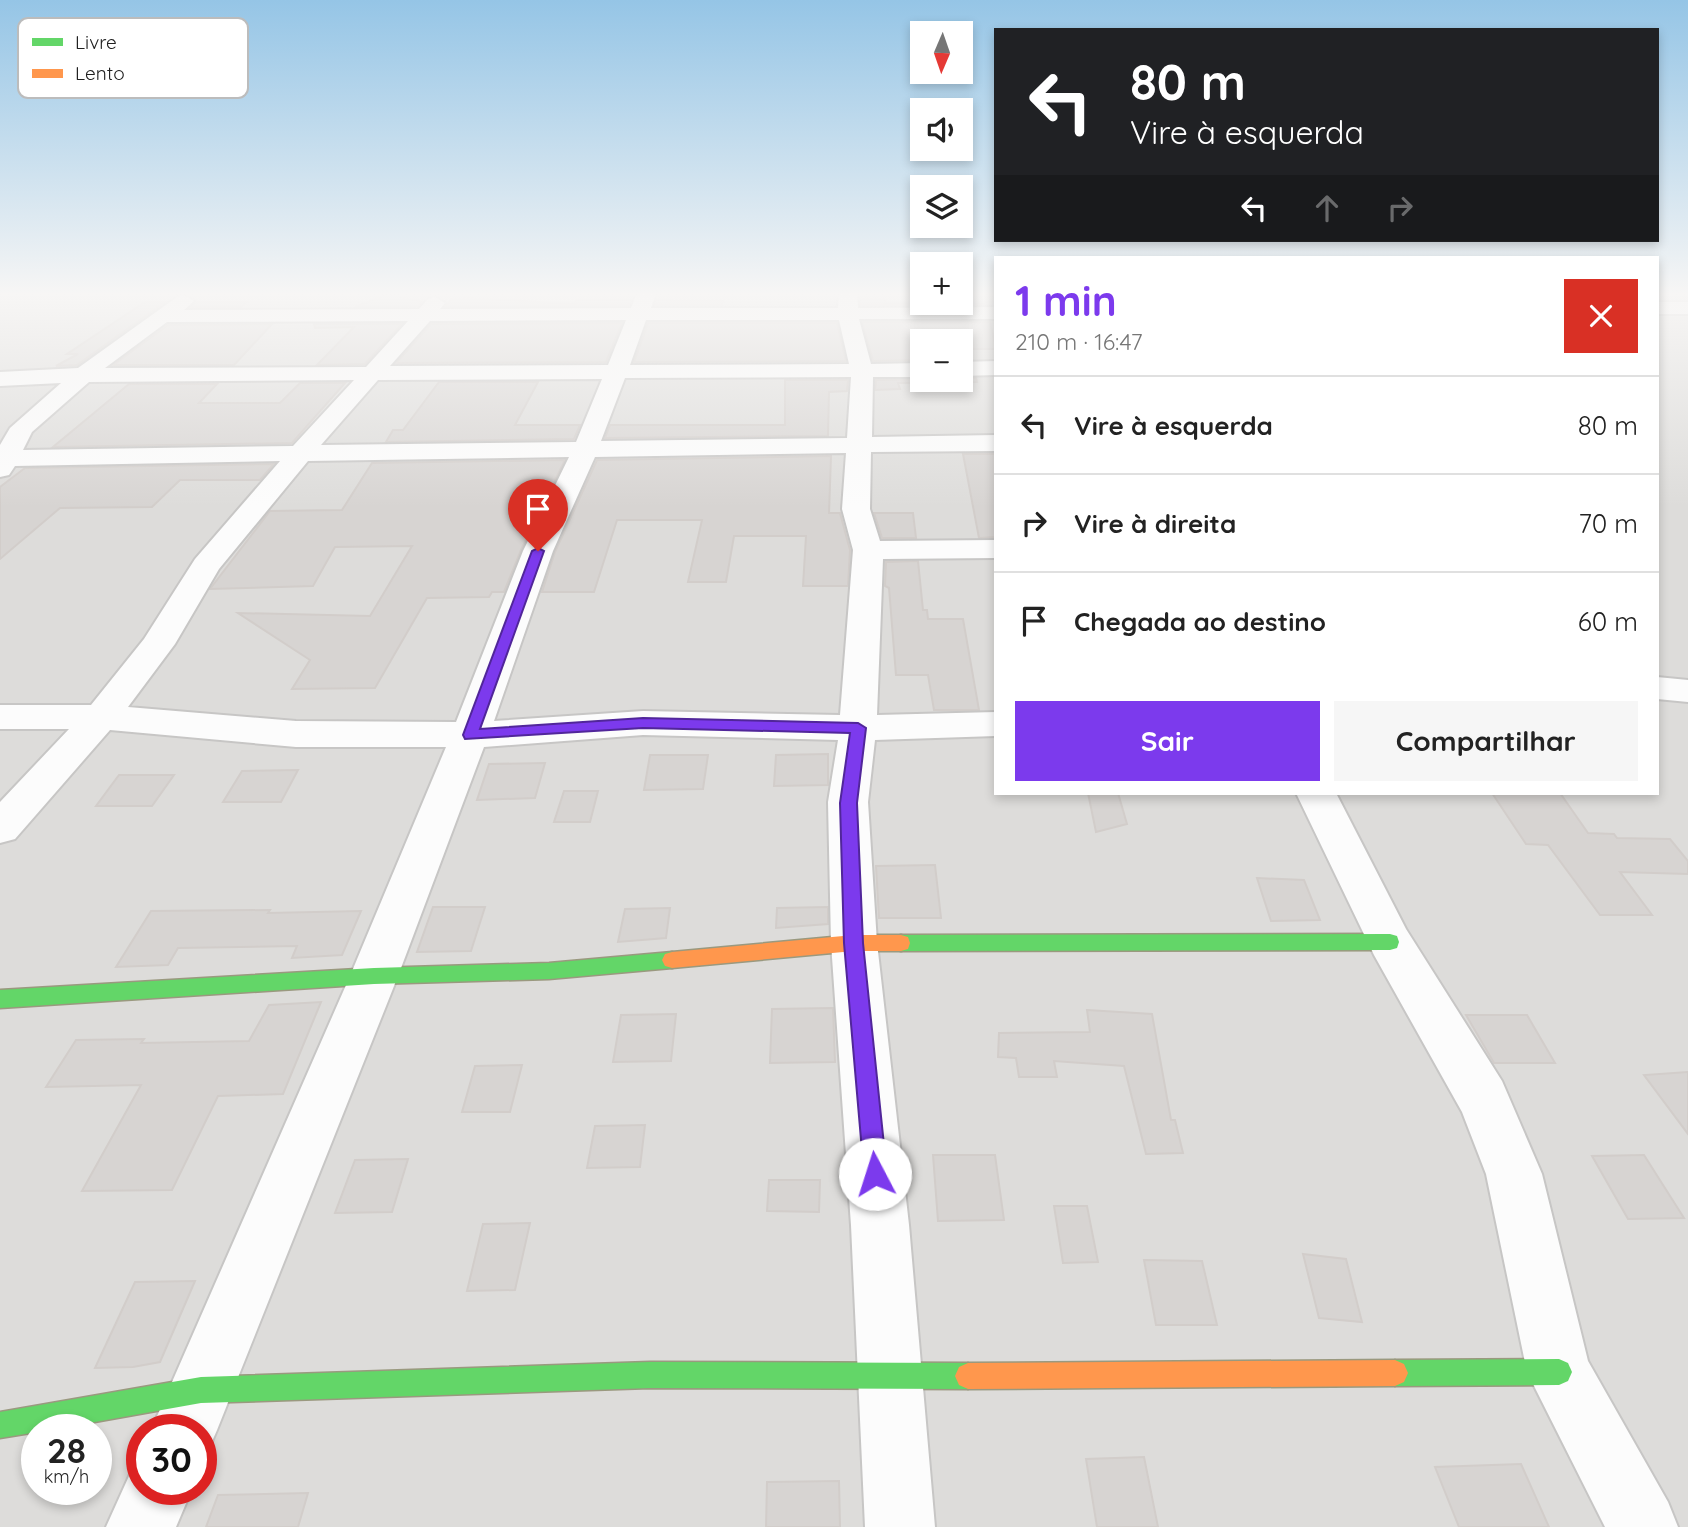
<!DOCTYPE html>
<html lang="pt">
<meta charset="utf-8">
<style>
:root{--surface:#fff;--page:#f6f6f6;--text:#222;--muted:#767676;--line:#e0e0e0;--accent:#7c3aed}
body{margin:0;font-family:Quicksand,sans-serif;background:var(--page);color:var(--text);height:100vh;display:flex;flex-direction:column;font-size:26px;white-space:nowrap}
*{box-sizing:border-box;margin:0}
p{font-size:23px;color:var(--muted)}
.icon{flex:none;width:38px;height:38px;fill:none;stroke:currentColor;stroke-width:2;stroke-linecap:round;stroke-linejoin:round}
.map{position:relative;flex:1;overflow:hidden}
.panel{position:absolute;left:994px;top:256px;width:665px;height:539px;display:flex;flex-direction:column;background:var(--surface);border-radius:0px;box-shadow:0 4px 10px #0003}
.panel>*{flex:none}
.guide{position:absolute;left:994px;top:28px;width:665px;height:214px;border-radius:0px;box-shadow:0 4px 10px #0003;background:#202124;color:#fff;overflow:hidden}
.needle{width:46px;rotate:182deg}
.buttons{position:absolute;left:910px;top:21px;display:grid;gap:14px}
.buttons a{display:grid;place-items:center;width:63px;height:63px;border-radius:0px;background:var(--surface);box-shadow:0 4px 10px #0003;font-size:35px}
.speed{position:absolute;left:21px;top:1414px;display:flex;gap:14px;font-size:35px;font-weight:700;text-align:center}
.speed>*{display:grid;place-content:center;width:91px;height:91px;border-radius:50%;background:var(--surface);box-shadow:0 4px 10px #0003;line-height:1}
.speed small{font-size:18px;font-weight:400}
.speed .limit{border:10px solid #d22;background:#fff;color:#111}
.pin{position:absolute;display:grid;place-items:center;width:60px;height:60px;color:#fff;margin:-72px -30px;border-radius:50% 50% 50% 0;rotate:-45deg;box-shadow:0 0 7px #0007}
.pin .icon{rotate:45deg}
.me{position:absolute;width:77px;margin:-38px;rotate:355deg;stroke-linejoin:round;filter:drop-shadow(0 0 5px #0008)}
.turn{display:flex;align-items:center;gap:24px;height:147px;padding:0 21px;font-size:32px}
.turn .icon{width:91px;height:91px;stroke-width:2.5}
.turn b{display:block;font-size:49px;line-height:60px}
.lanes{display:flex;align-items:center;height:66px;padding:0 21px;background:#0003;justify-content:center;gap:35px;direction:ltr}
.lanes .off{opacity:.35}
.round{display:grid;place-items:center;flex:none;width:74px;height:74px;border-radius:0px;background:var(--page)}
.summary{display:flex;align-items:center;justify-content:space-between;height:119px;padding:0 21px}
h1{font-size:42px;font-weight:700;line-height:52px;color:var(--accent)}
.button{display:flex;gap:14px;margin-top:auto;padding:14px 21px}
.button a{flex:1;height:80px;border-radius:0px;background:var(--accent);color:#fff;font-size:28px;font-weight:700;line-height:80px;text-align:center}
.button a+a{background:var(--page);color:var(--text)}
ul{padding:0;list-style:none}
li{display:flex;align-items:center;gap:21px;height:98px;padding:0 21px;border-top:2px solid var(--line)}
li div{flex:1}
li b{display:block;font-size:26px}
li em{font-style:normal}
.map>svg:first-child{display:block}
</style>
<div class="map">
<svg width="1688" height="1527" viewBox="0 0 1688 1527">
<rect width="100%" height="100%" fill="#eeece9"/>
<path fill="#dddcda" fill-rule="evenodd" d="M0,293H922V303H961V293H996V793H1657V293H1688V1527H0ZM922,341H961V380H922ZM37,1430H96V1489H37ZM142,1430H201V1489H142Z"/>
<g fill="#d7d4d2" stroke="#d2cdca" stroke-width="2">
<polygon points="388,294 422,302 418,306 355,307"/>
<polygon points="468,298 575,304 577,300 631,300 629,305 446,306 452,299"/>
<polygon points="860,299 885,299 885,303 985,304 860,305"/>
<polygon points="656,300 674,301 723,301 722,305 655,305"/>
<polygon points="145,302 165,302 77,365 56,366 78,354 67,354"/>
<polygon points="196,302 247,302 241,307 191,307"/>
<polygon points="862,322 990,322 996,349 969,349 971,359 961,359 961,341 922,341 922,360 873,361"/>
<polygon points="622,323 606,362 396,363 431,324"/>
<polygon points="648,323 837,323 846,361 634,362"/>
<polygon points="272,324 234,365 113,365 168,325"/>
<polygon points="314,324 402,324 365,364 317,365 354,327 315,328"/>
<polygon points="961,378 976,378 977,382 898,383 900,389 875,390 876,380"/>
<polygon points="785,380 848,380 847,391 829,392 828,436 605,438 610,425 785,425"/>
<polygon points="439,382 538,382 515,425 580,425 574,439 386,442 393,430 403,430"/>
<polygon points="300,383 345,383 292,443 53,447 129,384 217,384 199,403 280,403"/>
<polygon points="963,454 996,454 996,537 979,538"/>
<polygon points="831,456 829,513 840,513 850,550 848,586 803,586 806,536 734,536 726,582 688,582 702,520 617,520 594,592 542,592 555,552 597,460"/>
<polygon points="565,460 521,550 504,592 492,592 489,597 427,598 375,688 292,689 310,660 238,613 370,616 412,546 335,547 313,586 210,589 270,511 342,510 372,463"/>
<polygon points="274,464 260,480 180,480 152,507 60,508 0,559 0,487 25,468"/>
<polygon points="874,513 913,513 916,538 882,538"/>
<polygon points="918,561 923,610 927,610 928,619 963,619 979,710 934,710 928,675 896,675 889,588 885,586 886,562"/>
<polygon points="828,754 828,785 774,786 776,755"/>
<polygon points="650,755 708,755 703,789 644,790"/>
<polygon points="545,763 535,798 477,800 489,764"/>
<polygon points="298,770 281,802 223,802 242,771"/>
<polygon points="119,775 174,775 152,806 96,806"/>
<polygon points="564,791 598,791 590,822 554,822"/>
<polygon points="1088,793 1118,793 1127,824 1096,832"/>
<polygon points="1492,793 1560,793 1588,833 1614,834 1617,838 1670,839 1688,861 1688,874 1620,872 1652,915 1600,915 1548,845 1526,844"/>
<polygon points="935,865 941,918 879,918 876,866"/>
<polygon points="1257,878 1304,880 1320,920 1271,921"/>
<polygon points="433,907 485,907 471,951 417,952"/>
<polygon points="828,907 828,924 776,928 777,908"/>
<polygon points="670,908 666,938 618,942 625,909"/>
<polygon points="270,910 268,913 361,911 342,955 292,958 297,946 178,948 168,965 116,967 151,911"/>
<polygon points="321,1002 283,1094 218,1096 172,1190 82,1191 141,1085 46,1087 76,1040 144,1039 141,1043 249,1041 269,1005"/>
<polygon points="833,1008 835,1062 770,1063 772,1009"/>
<polygon points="1087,1010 1152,1014 1171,1120 1175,1120 1183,1153 1146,1154 1124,1066 1054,1061 1057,1077 1019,1077 1016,1058 998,1057 999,1033 1090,1032"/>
<polygon points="676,1014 671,1061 613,1062 621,1015"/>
<polygon points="1466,1015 1527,1015 1555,1063 1494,1063"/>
<polygon points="522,1065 510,1112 462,1112 475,1066"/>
<polygon points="1688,1072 1688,1134 1644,1075"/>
<polygon points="645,1125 640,1167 587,1168 595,1126"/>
<polygon points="933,1155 995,1155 1004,1220 938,1221"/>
<polygon points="1644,1155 1684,1218 1628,1219 1592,1156"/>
<polygon points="408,1159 392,1212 335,1213 355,1160"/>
<polygon points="769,1180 820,1180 819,1212 767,1211"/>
<polygon points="1054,1206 1087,1206 1098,1262 1063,1263"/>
<polygon points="530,1223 515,1290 467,1291 483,1224"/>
<polygon points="1303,1254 1346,1259 1362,1322 1319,1318"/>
<polygon points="1144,1260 1202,1261 1217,1325 1156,1325"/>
<polygon points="195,1281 160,1362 133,1367 95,1368 135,1282"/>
<polygon points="1144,1457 1158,1527 1097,1527 1086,1459"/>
<polygon points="1521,1464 1549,1527 1459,1527 1435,1467"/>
<polygon points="839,1481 840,1527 766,1527 767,1482"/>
<polygon points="308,1493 298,1527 206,1527 218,1495"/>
</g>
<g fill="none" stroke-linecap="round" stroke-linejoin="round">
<g stroke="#c7c6c5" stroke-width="4">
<g id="street">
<path d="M637,293H656L651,308H838L839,293H857L858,308L996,307V319H859L871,364L922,363V377H873L872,437L996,435V451L871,452L870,509L880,541L996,540V558L883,559L877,715L996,712V736L875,740L868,802L877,943L909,1225L935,1527H865L851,1225L831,943L828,802L838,740L643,735L484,747L398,976L217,1430L207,1453L201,1456V1430H151L350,976L446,747H296L110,730L15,839L0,843V802L69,729H0V705H91L144,639L195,559L280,461L15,466L9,475L0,477V445L10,428L61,383L0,386V372L78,368L177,297L184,295L194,301L184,310L419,309L428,299L435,297L445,303L440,309L631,308ZM626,320L608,365L390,366L430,321ZM646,320H839L849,364L630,365ZM408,321L366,367L105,368L167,322ZM851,377L847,438L601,441L625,378ZM602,379L576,442L321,445L378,380ZM354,380L293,446L23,450L32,432L89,382ZM846,453L842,509L853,550L840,715L643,711L494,721L553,551L595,457ZM569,457L523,551L456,722L296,721L128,707L175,644L219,569L308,461Z"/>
<rect x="1657" y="302" width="31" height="12"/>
<polygon points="996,361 996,375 961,376 961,362"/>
<polygon points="1657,677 1688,680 1688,702 1657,699"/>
<polygon points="1296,793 1336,793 1406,929 1502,1081 1542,1174 1588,1361 1668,1502 1678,1527 1605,1527 1527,1372 1486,1174 1462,1112 1374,955"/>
<polygon points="142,1461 142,1489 192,1489 176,1527 106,1527 134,1465"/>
</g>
</g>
<g stroke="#9a997f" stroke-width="3">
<g id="fast">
<polygon points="1390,934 1397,936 1399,942 1397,948 1390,950 901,951 894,949 892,943 894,937 901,935"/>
<polygon points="672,952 679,954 682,960 679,966 672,968 549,979 374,984 0,1008 0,990 374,968 549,963"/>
<polygon points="1559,1359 1568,1363 1572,1372 1568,1381 1559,1385 1395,1386 1386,1382 1382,1373 1386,1364 1395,1360"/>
<polygon points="650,1362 968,1363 977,1367 981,1376 977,1385 968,1389 650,1388 201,1403 50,1430 37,1430 37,1432 0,1438 0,1412 201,1377"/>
</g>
</g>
<g stroke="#9a997f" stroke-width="3">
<g id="slow">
<polygon points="854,935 901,935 908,937 910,943 908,949 901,951 854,951 672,968 665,966 662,960 665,954 672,952"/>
<polygon points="1395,1360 1404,1364 1408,1373 1404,1382 1395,1386 968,1389 959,1385 955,1376 959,1367 968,1363"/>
</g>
</g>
<use href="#street" fill="#fcfcfc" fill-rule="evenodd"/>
<use href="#fast" fill="#63d668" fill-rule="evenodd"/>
<use href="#slow" fill="#ff974d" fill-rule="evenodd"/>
</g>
<linearGradient id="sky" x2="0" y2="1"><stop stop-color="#95c5e6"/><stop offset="0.58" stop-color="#f7f6f5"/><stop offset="1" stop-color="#f7f6f5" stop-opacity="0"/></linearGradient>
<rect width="1688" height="507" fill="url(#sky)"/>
<polygon fill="#7c3aed" stroke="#51269a" stroke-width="2" points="538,548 544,551 480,729 643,718 858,723 866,728 857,803 863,943 887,1174 883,1182 875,1185 867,1182 864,1174 844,943 840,803 850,733 643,728 465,739 463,735 532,551"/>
<rect x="18" y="18" width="230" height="80" rx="10" fill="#fff" stroke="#bcbcbc" stroke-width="2"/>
<rect x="32" y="38" width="31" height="8" fill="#63d668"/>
<rect x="32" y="69" width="31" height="9" fill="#ff974d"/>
<g font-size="19" fill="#202020">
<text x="75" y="49">Livre</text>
<text x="75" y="80">Lento</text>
</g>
</svg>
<div class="buttons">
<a><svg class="needle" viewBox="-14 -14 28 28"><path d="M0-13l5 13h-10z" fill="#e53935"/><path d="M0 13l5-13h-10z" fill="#767676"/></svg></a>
<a><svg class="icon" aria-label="sound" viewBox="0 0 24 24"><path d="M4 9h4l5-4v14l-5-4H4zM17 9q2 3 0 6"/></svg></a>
<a><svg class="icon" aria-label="layers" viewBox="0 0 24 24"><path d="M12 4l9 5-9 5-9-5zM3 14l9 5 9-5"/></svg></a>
<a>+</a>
<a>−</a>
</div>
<div class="speed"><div>28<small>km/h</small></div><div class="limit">30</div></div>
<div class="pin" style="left:538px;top:551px;background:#d93025"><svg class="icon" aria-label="arrive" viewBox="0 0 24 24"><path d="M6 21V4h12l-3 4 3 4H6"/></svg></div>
<svg class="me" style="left:875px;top:1174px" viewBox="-20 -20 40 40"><circle r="19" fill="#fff"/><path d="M0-13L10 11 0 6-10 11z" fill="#7c3aed"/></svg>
<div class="guide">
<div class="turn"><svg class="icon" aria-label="left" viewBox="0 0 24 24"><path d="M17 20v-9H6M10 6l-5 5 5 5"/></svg><div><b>80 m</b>Vire à esquerda</div></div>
<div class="lanes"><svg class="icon" aria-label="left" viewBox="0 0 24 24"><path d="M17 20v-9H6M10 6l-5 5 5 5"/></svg><svg class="icon off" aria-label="ahead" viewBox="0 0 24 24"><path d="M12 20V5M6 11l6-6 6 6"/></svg><svg class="icon off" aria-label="right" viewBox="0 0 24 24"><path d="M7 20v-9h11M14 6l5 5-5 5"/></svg></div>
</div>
<section class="panel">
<div class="summary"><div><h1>1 min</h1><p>210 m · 16:47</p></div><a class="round" style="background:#d93025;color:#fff"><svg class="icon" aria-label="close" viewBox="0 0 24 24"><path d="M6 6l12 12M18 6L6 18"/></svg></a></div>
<ul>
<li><svg class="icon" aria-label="left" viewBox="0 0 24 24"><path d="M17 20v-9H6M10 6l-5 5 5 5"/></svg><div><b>Vire à esquerda</b></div><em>80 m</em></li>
<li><svg class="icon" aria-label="right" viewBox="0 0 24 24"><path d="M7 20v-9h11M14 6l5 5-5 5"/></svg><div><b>Vire à direita</b></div><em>70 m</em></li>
<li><svg class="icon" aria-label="arrive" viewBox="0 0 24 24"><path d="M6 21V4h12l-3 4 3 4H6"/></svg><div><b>Chegada ao destino</b></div><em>60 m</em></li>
</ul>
<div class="button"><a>Sair</a><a>Compartilhar</a></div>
</section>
</div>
